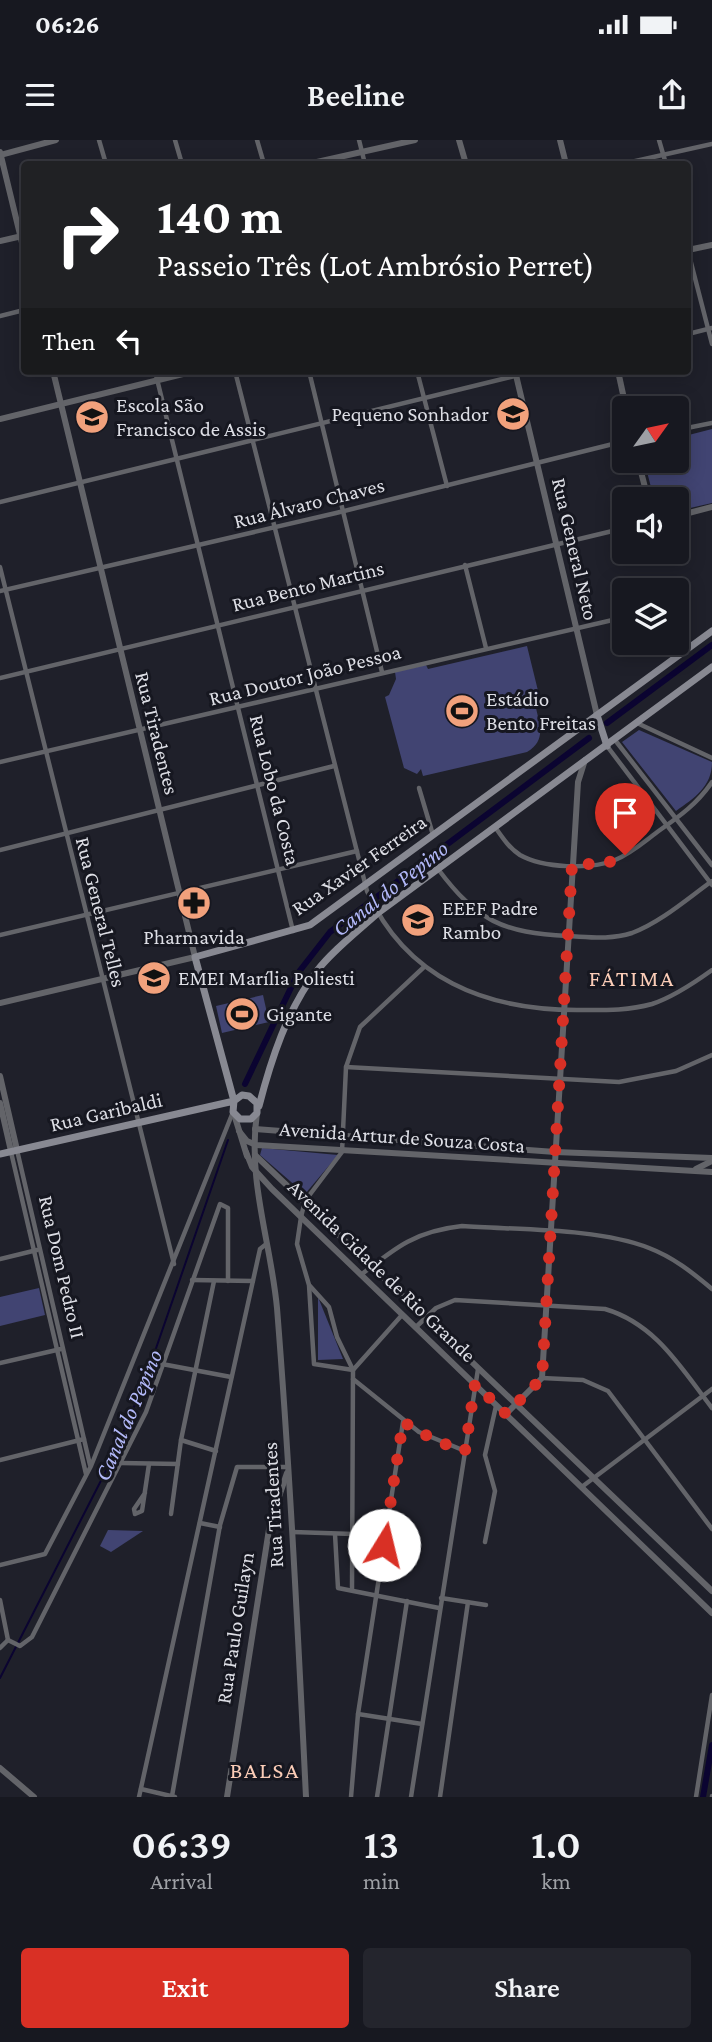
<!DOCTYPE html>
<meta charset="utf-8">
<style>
:root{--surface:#171820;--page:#24252d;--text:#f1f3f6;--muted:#9ea0a5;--line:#36373e;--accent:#d93025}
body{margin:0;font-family:"Crimson Pro",serif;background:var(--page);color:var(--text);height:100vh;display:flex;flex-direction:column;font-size:26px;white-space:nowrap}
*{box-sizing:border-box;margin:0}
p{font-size:23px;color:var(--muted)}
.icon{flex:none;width:38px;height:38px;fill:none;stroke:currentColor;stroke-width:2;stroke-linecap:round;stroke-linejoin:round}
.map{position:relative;height:1657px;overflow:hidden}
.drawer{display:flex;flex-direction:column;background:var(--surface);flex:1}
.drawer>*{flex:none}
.hud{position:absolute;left:21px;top:21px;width:670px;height:214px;border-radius:7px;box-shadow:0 4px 18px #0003,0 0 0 2px var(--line);background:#202124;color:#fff;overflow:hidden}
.needle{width:46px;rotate:57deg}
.buttons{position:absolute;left:612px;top:256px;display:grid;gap:14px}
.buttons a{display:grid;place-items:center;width:77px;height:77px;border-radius:7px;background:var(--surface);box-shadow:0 4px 18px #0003,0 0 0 2px var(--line);font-size:35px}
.pin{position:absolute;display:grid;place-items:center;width:60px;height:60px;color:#fff;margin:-72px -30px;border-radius:50% 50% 50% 0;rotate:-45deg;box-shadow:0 0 7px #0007}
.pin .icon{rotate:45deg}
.me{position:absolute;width:77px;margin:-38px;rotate:9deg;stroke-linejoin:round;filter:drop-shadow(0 0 5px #0008)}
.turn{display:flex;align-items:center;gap:24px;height:147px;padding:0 21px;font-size:32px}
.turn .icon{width:91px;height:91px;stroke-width:2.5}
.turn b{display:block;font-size:49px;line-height:60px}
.then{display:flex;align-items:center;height:66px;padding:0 21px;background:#0003;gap:14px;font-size:26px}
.eta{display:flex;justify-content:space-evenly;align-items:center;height:119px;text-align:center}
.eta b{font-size:42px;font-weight:600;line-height:49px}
.button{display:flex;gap:14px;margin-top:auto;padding:14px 21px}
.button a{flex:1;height:80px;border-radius:7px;background:var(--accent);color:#fff;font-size:28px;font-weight:600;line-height:80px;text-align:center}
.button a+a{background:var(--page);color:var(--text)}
.status{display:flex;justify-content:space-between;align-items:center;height:49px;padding:0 35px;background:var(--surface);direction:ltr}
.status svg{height:19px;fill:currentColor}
header{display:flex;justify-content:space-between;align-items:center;height:91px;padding:0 21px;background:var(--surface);font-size:32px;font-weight:600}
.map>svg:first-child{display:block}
</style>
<div class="status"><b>06:26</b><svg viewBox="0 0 49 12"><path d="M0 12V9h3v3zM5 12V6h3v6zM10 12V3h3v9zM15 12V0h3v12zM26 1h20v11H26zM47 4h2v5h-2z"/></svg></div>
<header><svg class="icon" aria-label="menu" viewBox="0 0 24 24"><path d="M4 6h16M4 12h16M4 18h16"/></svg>Beeline<svg class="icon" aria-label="share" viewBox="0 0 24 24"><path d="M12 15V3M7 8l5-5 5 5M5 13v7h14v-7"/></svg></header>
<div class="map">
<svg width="712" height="1657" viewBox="0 0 712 1657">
<rect width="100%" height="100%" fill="#1f202a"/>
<g fill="#414472">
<polygon points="712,289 712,363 677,371 677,359 654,359 644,320 677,320 677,298"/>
<path d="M527,506L542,567L536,568C540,586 546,601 527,612L423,636L421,629L417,634L404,628L385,557L389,555L396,539L395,532L426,525L428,529Z"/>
<path d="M639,590L712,622C712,647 694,658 676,671L622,602Z"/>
<polygon points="263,855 269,882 222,893 216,866"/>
<polygon points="262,1008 338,1015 305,1054 260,1015"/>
<polygon points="39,1148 45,1175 0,1186 0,1157"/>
<polygon points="318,1157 343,1219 318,1220"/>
<polygon points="108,1390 143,1391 111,1412 100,1406"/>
</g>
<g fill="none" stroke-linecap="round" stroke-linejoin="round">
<polyline stroke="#0b0431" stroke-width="2" points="0,1538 111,1321 143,1246 228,1000"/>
<g stroke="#0b0431" stroke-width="6">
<polyline points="607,583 712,505"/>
<polyline points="245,944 298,833 330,792 589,598"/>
<polyline points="703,1657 712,1605"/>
</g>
<g stroke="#636469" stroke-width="4.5">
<polyline points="99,0 106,24"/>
<polyline points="175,0 182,24"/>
<polyline points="257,0 264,24"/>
<polyline points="359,0 365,24"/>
<polyline points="659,0 666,24"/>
<polyline points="622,24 712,4"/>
<polyline points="688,111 712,204"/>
<polyline points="0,176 24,170"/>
<polyline points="688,194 712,188"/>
<polyline points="155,231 293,791"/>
<path d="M235,231L367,751C406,839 486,870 577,870C602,870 627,871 652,864C673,857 694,843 712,830"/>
<polyline points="309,231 382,532"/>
<polyline points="417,231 447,346"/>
<polyline points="677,290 712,283"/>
<polyline points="0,362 535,231"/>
<polyline points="465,425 486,508"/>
<polyline points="0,427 174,1124"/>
<polyline points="0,451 336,373 625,301"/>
<polyline points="0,538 625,388"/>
<polyline points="637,583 712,618"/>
<polyline points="615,600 712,725"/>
<polyline points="607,606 712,745"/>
<polyline points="0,622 617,479"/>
<polyline points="419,648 433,695"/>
<path d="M495,687C502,697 509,708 520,715C543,728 590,730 615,720C632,713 646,700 660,690C680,676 698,663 712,642"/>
<polyline points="0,710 334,626"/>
<path d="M438,729C477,781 503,793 568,796C590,797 610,800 632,793C661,782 687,759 712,741"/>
<polyline points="0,795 357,711"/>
<polyline points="346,927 619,942 676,931 712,915"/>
<polyline points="17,1010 90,1325"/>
<polyline points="11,1012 86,1334"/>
<polyline points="0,1119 37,1110"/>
<path d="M362,1134C396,1107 416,1091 462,1086C517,1090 599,1088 649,1108C673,1117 693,1133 712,1149"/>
<polyline points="192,1140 253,1141"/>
<polyline points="310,1146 329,1167 337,1197 353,1230 352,1450"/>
<path d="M416,1187L436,1168L455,1160L605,1169C656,1184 681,1228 712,1268"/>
<polyline points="0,1223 61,1209"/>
<polyline points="162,1224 231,1237"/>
<polyline points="353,1230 314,1224 309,1145 297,1104 301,1077 305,1061 342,1012 346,927 360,887 424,827"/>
<polyline points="353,1230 402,1175"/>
<polyline points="542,1238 583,1240 608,1251 712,1389"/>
<polyline points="353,1239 419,1292 465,1311"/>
<polyline points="181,1300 216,1311"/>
<polyline points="0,1320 84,1299"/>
<polyline points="121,1323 178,1324"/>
<polyline points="583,1346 712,1249"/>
<polyline points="145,1353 134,1369 135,1374 142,1371 149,1324"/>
<polyline points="171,1374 181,1300 214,1141"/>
<polyline points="200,1383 220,1387"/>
<polyline points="293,1392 353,1394"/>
<polyline points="335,1394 338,1448 439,1468"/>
<polyline points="485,1402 495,1351 485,1315 496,1266"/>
<polyline points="0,1425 45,1414 91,1326 233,972"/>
<polyline points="441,1458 486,1465"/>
<polyline points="0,1460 8,1500"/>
<polyline points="8,1500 20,1506 32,1497 146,1272 220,1064 228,1068 228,1141"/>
<polyline points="0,1508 8,1500"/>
<polyline points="358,1574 422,1584"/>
<polyline points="141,1649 175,1657"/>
<polyline points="172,1656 220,1385 237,1327 288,1327"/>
<polyline points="139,1657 260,1109 265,1105"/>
<polyline points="351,1657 358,1574 403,1282"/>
<polyline points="377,1657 407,1461"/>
<polyline points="411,1657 478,1229"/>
<polyline points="440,1657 468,1462"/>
<polyline points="696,1657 712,1555"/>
<polyline points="712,1657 712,1656"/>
</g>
<g stroke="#636469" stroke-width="6">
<polyline points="459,0 466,24"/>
<polyline points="560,0 566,24"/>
<polyline points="0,12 24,111"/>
<polyline points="0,15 56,0"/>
<polyline points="308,24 415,0"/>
<polyline points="0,101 22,96"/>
<polyline points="688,110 712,105"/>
<polyline points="515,231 597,575"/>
<polyline points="618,231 626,268"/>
<polyline points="0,279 195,231"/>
<polyline points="638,320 648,359"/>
<polyline points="677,376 712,367"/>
<polyline points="0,863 195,817 53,231"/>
<polyline points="0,936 17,1010"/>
<polyline points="0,963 11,1011"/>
<path d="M257,973C247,1040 271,1103 277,1168C290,1331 298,1494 306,1657"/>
<polyline points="234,974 247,1016"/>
<polyline points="255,989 555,1012 712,1018"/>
<polyline points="239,991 247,1001 256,1005 712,1032"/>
<polyline points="246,1012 252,1027 272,1049 712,1473"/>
<polyline points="255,1015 712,1451"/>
<polyline points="696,1029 712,1021"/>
<polyline points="506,1274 542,1238 578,642 585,620"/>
<polyline points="0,1628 34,1657"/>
<polyline points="227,1657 270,1383 287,1333"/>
</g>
<g stroke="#888992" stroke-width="7">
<polyline points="597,575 607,606"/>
<path d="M259,966C271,920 287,870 316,832C333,810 357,792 378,773L712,527"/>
<polyline points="0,1014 234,961 242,955 249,956 257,963 257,973 251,979 240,979 233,972 234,961 195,817 310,785 712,491"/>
</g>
</g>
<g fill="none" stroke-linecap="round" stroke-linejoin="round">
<polyline stroke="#d93025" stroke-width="12" stroke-dasharray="0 21.6" points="384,1405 403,1282 436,1301 465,1311 475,1244 506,1274 542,1238 572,725 607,723 625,715"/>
</g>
<defs>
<g id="school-disc" transform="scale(1.75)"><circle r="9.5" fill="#f1a17c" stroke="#161720"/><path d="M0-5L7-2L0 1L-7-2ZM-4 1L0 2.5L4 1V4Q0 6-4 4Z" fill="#111"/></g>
<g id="stadium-disc" transform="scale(1.75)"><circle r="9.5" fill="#f1a17c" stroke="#161720"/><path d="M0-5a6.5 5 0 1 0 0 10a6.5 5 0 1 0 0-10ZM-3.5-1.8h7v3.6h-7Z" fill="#111"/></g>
<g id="pharmacy-disc" transform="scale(1.75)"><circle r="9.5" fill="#f1a17c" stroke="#161720"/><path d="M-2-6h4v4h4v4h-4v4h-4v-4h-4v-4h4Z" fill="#111"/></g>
</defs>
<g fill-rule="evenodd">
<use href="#school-disc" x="513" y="274"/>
<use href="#school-disc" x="92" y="277"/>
<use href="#stadium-disc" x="462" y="571"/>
<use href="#pharmacy-disc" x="194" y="763"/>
<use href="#school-disc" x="418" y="780"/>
<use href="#school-disc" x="154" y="838"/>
<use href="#stadium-disc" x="242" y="874"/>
</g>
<g text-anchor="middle" stroke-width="6" stroke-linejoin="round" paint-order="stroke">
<g font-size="21" fill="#dddee5" stroke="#161720" text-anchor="start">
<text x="116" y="272">Escola São<tspan x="116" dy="24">Francisco de Assis</tspan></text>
<text x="489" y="281" text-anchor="end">Pequeno Sonhador</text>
<text x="486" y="566">Estádio<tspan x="486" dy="24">Bento Freitas</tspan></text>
<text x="442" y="775">EEEF Padre<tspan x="442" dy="24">Rambo</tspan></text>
<text x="194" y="804" text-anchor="middle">Pharmavida</text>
<text x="178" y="845">EMEI Marília Poliesti</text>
<text x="266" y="881">Gigante</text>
</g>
<g font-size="21" fill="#dddee5" stroke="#161720">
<text transform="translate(309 363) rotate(-14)" y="7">Rua Álvaro Chaves</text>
<text transform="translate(575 409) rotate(77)" y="7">Rua General Neto</text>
<text transform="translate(308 446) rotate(-14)" y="7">Rua Bento Martins</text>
<text transform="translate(305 535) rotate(-14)" y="7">Rua Doutor João Pessoa</text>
<text transform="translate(157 593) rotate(76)" y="7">Rua Tiradentes</text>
<text transform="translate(275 650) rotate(76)" y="7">Rua Lobo da Costa</text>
<text transform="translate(359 725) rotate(-35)" y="7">Rua Xavier Ferreira</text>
<text transform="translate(101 772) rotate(76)" y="7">Rua General Telles</text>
<text transform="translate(106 972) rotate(-13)" y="7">Rua Garibaldi</text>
<text transform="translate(402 997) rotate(4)" y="7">Avenida Artur de Souza Costa</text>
<text transform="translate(62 1127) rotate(77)" y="7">Rua Dom Pedro II</text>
<text transform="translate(382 1131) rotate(44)" y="7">Avenida Cidade de Rio Grande</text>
<text transform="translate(273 1365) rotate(-93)" y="7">Rua Tiradentes</text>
<text transform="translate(235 1488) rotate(-81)" y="7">Rua Paulo Guilayn</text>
</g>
<g font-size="23" font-style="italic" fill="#b2b8f8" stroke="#161720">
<text transform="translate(390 748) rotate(-38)" y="8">Canal do Pepino</text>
<text transform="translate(128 1275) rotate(-67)" y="8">Canal do Pepino</text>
</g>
<g font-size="23" letter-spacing="2" fill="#faccb7" stroke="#161720">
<text x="632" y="846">FÁTIMA</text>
<text x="265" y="1638">BALSA</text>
</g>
</g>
</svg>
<div class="buttons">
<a><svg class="needle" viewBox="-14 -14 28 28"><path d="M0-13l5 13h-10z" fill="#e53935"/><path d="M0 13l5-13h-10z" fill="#9ea0a5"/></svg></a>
<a><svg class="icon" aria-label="sound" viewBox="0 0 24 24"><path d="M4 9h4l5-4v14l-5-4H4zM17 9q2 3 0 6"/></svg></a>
<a><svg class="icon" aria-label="layers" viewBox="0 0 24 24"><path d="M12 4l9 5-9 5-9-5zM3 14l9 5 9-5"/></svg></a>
</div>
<div class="pin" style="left:625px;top:715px;background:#d93025"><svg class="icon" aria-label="arrive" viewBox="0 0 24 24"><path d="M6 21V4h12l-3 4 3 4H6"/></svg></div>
<svg class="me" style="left:384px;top:1405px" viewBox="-20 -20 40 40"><circle r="19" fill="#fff"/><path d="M0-13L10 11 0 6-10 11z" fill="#d93025"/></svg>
<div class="hud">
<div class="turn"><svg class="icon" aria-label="right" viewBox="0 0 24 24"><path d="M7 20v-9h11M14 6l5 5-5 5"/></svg><div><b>140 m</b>Passeio Três (Lot Ambrósio Perret)</div></div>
<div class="then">Then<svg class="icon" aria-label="left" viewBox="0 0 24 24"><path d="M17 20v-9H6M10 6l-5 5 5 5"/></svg></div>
</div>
</div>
<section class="drawer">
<div class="eta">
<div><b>06:39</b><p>Arrival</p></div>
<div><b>13</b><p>min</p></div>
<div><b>1.0</b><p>km</p></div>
</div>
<div class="button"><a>Exit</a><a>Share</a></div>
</section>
